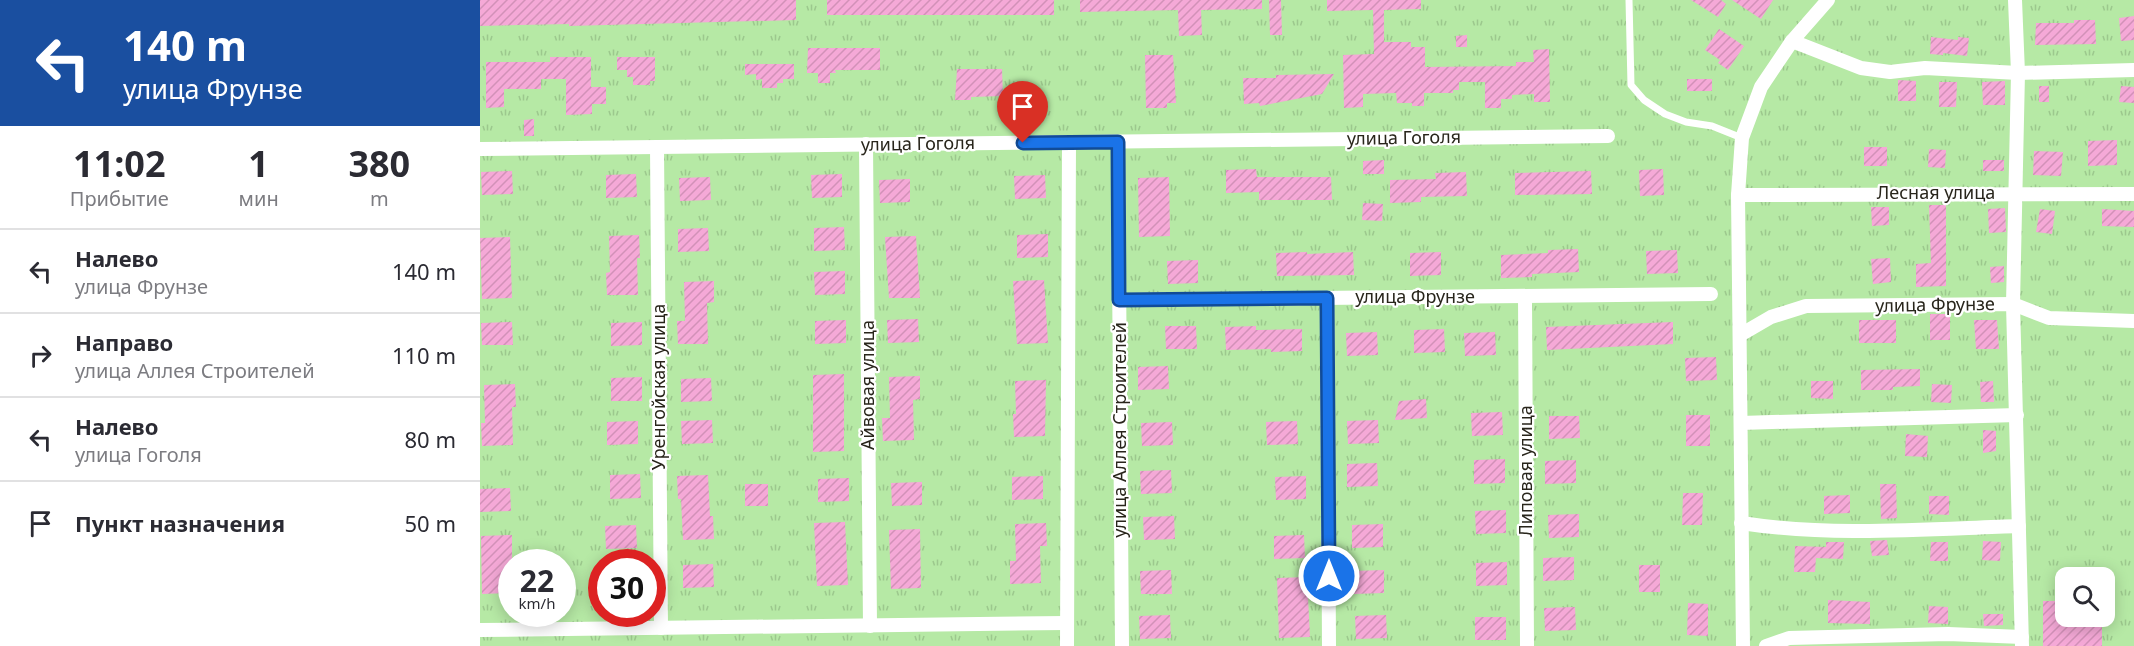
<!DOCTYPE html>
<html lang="ru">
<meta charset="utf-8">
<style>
:root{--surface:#fff;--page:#f7f7f7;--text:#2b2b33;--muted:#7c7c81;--line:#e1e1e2}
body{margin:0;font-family:"Noto Sans",sans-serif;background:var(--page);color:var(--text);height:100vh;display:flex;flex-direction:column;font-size:22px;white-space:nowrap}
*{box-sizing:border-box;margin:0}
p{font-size:20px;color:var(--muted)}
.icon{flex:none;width:33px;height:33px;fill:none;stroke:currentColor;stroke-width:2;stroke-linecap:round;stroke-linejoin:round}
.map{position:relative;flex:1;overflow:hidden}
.drawer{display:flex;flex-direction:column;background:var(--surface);width:480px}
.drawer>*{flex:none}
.hud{background:#1a4fa0;color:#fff;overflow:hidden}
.fabs{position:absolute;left:1575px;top:567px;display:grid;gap:12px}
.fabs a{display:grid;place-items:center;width:60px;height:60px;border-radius:12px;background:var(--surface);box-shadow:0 3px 15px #0003;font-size:30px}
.speed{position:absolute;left:18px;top:549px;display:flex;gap:12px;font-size:30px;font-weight:700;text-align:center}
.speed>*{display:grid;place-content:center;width:78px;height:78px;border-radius:50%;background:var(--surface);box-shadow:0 3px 15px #0003;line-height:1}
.speed small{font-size:15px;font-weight:400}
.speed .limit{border:9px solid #d22;background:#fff;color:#111}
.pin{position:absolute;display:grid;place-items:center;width:51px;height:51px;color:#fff;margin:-62px -26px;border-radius:50% 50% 50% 0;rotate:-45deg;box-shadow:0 0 6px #0007}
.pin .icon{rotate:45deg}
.me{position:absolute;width:66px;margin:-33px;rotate:0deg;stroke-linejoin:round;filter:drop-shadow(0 0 4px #0008)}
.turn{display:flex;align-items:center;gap:21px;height:126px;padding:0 24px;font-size:27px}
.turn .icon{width:78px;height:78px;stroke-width:2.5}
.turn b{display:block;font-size:42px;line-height:51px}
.eta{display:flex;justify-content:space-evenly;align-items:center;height:102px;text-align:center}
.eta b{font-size:36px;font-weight:700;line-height:42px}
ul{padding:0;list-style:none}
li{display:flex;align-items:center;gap:18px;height:84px;padding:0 24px;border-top:2px solid var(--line)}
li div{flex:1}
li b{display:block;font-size:22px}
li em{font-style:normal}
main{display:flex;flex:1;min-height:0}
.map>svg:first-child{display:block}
</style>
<main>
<section class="drawer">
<div class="hud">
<div class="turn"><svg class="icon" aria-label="left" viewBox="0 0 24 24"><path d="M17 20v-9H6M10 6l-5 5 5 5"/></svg><div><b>140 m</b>улица Фрунзе</div></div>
</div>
<div class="eta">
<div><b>11:02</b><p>Прибытие</p></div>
<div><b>1</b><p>мин</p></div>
<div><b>380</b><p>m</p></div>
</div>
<ul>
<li><svg class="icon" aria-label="left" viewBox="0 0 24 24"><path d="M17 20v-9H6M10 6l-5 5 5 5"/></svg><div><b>Налево</b><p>улица Фрунзе</p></div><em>140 m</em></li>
<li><svg class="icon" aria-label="right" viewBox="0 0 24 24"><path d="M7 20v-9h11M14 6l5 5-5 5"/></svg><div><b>Направо</b><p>улица Аллея Строителей</p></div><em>110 m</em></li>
<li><svg class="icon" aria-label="left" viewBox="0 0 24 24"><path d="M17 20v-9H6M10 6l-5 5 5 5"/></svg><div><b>Налево</b><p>улица Гоголя</p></div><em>80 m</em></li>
<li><svg class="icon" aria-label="arrive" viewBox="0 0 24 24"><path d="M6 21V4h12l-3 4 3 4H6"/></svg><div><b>Пункт назначения</b></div><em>50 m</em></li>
</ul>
</section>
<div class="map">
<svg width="1654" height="646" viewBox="0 0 1654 646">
<defs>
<pattern id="park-tufts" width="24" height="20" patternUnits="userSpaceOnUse" patternTransform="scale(1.5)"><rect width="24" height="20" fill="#b6e9a5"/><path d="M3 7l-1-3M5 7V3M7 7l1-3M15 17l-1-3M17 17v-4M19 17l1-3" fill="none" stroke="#9cc88d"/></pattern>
<pattern id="building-hatch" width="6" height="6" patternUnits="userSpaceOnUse" patternTransform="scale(1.5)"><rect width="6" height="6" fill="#f5a9d7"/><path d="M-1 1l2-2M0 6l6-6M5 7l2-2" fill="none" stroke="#d291b8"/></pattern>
</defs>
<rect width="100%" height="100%" fill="#fff4da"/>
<path fill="url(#park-tufts)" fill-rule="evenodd" d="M0,0H1654V646H0ZM32,562H82V614H32ZM122,562H172V614H122ZM1586,578H1624V616H1586Z"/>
<g fill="url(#building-hatch)">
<polygon points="0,0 316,0 316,20 89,26 89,24 0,26"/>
<rect x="347" y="0" width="227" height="15"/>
<polygon points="600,0 782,0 782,9 721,10 722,35 699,36 698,10 600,12"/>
<polygon points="789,0 801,0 802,35 790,35"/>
<polygon points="847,0 941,0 941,9 904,10 904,42 931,42 931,47 945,47 945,67 1036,66 1036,62 1054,62 1053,50 1069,49 1070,102 1054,102 1054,94 1032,95 1032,99 1021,99 1021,108 1005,108 1005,82 979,82 979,90 973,90 973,93 944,93 944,106 932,106 932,103 917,103 916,93 883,94 883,107 864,108 863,55 894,54 893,10 847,11"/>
<polygon points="1211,0 1241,0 1246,4 1238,17"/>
<polygon points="1252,0 1293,0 1281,19"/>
<polygon points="1654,16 1654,40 1641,41 1639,18"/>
<polygon points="1594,20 1615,20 1616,44 1555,45 1556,23 1594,23"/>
<polygon points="1239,29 1264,46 1248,70 1238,63 1240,60 1225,50"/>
<polygon points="987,35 987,47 976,47 976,36"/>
<polygon points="1451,37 1478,40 1478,37 1489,38 1487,56 1463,53 1463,55 1450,54"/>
<polygon points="328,48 400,48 400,70 355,70 356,73 350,73 350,83 338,83 338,73 327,73"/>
<polygon points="665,55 693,55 696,103 687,103 687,108 666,108"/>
<polygon points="70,57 111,57 111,87 126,87 126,104 112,104 112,114 86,115 86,79 61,79 61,89 24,89 24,107 6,108 6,62 70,62"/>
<polygon points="137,57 175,57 175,81 170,81 170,85 153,85 153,77 147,77 147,70 137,70"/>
<polygon points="265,64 314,64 314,79 303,79 303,83 297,83 297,88 282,88 282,79 276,80 276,74 265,75"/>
<polygon points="477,69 522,69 523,96 491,97 491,100 475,100"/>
<polygon points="854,74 842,94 780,106 779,103 764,104 763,78 796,78 796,75"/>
<rect x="1207" y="79" width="25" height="12"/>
<polygon points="1418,80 1436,81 1436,101 1418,101"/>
<polygon points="1525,81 1525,105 1503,105 1502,82"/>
<polygon points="1459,82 1477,82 1476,107 1459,107"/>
<rect x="1559" y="86" width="10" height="16"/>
<polygon points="1641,86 1654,87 1654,103 1639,102"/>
<polygon points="54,119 54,136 44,136 44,120"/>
<polygon points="1637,140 1637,165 1608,166 1608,141"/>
<rect x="1384" y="147" width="23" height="19"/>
<polygon points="1449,149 1466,150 1465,168 1448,167"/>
<polygon points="1554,151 1583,152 1581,176 1553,175"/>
<polygon points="904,160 904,174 883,174 883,161"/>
<rect x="1503" y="160" width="21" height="11"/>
<polygon points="776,169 777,177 851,177 852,200 779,200 779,192 746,193 746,170"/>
<polygon points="1183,169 1184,195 1160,196 1159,170"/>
<polygon points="32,171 33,194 2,195 1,172"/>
<polygon points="1111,171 1112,194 1035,195 1035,173"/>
<polygon points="986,172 987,196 941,197 941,202 910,203 910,180 956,179 955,173"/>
<polygon points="156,174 157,197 126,198 126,175"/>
<polygon points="362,174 362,197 332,198 331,175"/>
<polygon points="565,175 566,198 535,199 534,176"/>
<polygon points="230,177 231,200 200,201 199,178"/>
<polygon points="689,177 690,236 659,237 658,178"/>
<polygon points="430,179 430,202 400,203 399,180"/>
<polygon points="883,203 903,204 902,221 882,220"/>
<polygon points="1449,205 1466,205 1466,286 1436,287 1436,264 1451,263"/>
<polygon points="1391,207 1409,207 1409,225 1392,226"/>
<polygon points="1525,208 1526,232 1509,233 1508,209"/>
<polygon points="1560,209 1575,211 1572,234 1556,232"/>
<polygon points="1622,209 1654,211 1654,227 1622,226"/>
<polygon points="364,227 365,250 334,251 334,228"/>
<polygon points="228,228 229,251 198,252 198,229"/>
<polygon points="568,234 568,257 537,258 537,235"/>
<polygon points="159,235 160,258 157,258 158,295 127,295 126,273 130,272 129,236"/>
<polygon points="436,236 440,298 409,298 405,237"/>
<polygon points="30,237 32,298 2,299 0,238"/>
<polygon points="1098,249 1099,272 1052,274 1052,277 1021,278 1021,255 1068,253 1068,250"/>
<polygon points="1197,250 1198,273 1167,274 1166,251"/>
<polygon points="827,252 827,254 873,252 874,275 797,276 796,253"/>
<polygon points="961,252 961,275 930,276 930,253"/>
<polygon points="1410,258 1411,282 1393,284 1391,259"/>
<polygon points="718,260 718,283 688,284 687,261"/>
<polygon points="1524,266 1524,282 1511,283 1510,267"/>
<polygon points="365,271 365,294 335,295 334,272"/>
<polygon points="564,280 568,343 537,344 533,281"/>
<polygon points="234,281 234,302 227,303 228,344 198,344 197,321 205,321 204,282"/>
<rect x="1450" y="314" width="20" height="26"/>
<polygon points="438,319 439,342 408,343 407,320"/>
<polygon points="366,320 366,343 335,344 335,321"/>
<rect x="1379" y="320" width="37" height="23"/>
<polygon points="1494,320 1517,320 1519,349 1496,349"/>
<polygon points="32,322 33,345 2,345 1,323"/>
<polygon points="162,322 162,345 131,346 131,323"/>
<polygon points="1193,322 1193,344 1067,350 1066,327"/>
<polygon points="685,326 716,326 717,349 686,349"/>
<polygon points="776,326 776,330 822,329 822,351 791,352 791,349 746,350 745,327"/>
<polygon points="964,329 965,352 934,353 934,330"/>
<polygon points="897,332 898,355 867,356 866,333"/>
<polygon points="1015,332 1016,355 985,356 984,333"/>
<polygon points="1236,357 1237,380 1206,381 1205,358"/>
<polygon points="688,366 689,389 658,390 658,367"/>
<polygon points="1440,369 1440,386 1413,387 1413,390 1381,390 1381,370"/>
<polygon points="364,374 364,451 333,452 333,375"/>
<polygon points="440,376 440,399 433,400 434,440 403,441 402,418 410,418 409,377"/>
<polygon points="162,377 162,401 131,401 131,378"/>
<polygon points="231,378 232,401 201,402 201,379"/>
<polygon points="566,380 565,436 534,437 533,414 536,414 535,381"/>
<polygon points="1331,381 1353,381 1353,399 1331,398"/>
<polygon points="1513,381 1514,402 1501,402 1500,382"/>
<polygon points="35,384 36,407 32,407 33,445 2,446 1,423 5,423 4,385"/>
<polygon points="1452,384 1472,385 1471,403 1451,402"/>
<polygon points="946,399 947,418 915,420 919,401"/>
<polygon points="1022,412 1023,435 992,436 991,413"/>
<rect x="1206" y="415" width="24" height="31"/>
<polygon points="1069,416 1099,416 1100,438 1069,439"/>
<polygon points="232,420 233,443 202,444 201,421"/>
<polygon points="898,420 899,443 868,444 867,421"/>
<polygon points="158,421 158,444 127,445 127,422"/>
<polygon points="817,421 818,444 787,445 786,422"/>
<polygon points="692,422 693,445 662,446 661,423"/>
<polygon points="1503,430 1516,431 1516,451 1503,453"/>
<polygon points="1426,434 1448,436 1447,457 1425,456"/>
<polygon points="1025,459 1025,483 994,484 994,460"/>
<polygon points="1096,460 1096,483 1065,484 1065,461"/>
<polygon points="897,463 898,486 867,487 867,464"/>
<polygon points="691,470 692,493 661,494 660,471"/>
<polygon points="160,474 161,498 130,499 130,475"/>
<polygon points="228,475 230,516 233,516 234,539 203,540 201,499 198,499 197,476"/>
<polygon points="563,476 563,499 532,500 532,477"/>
<polygon points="826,476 826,499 796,500 795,477"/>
<polygon points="369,478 369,501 338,502 338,479"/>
<polygon points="442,482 442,505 412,506 411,483"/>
<rect x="265" y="484" width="23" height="22"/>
<polygon points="1400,484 1416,484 1417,518 1401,519"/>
<polygon points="30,488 31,511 0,512 0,489"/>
<polygon points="1203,493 1223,493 1222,525 1202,525"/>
<polygon points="1370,495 1370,513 1344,514 1344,496"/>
<polygon points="1449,496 1469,496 1469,515 1449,514"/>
<polygon points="1026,510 1026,533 996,534 995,511"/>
<polygon points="1099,514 1099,537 1069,538 1068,515"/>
<polygon points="694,516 695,539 664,540 663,517"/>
<polygon points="365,522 368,585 337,586 334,523"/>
<polygon points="566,523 567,546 560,546 561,583 530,584 530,561 536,561 535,524"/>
<polygon points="903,524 903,547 872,548 872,525"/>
<polygon points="156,525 157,548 126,549 125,526"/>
<polygon points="440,529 441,588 411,589 409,530"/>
<polygon points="32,535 32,593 2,594 1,536"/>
<polygon points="824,535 825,558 794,559 794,536"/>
<polygon points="1407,540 1409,555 1392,556 1390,541"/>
<polygon points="1503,541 1521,542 1520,561 1502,560"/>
<polygon points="1346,542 1364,542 1363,559 1336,558 1335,572 1314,572 1315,546 1346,547"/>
<polygon points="1451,542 1468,542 1468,561 1450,561"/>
<polygon points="1094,557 1094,580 1063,581 1063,558"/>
<polygon points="1027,562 1027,585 996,586 996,563"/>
<polygon points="233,564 234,587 203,588 203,565"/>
<rect x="1159" y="565" width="21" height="27"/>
<polygon points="691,570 692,594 661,594 660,571"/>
<polygon points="904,570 904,593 874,594 873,571"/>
<polygon points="827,577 830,637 799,638 797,578"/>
<polygon points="1348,600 1390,602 1390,624 1348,623"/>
<polygon points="1563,601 1586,601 1586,616 1622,616 1622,646 1563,646"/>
<polygon points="1208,603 1228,604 1228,636 1207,635"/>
<polygon points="1449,606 1468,607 1468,624 1448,623"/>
<polygon points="1095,607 1096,630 1065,631 1064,608"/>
<polygon points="1503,614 1523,614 1523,625 1504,626"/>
<polygon points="690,615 691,638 660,639 659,616"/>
<polygon points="906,615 907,638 876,639 875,616"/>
<rect x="995" y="617" width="31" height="23"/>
</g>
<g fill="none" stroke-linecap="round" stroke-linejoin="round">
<polyline stroke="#fff" stroke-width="7" points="1149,0 1151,85 1164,100 1185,114 1206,122 1232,126 1262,138"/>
<g stroke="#fff" stroke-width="14">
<polyline points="1535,0 1538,73 1533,304 1542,646"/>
<polyline points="1312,41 1381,68 1410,72 1445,68 1538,73 1654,70"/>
<polyline points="638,142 642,646"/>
<polyline points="386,144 390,626"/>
<polyline points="177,147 181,628"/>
<polyline points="0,149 1128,136"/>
<polyline points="1258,195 1654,194"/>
<polyline points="1045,296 1047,646"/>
<polyline points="847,298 849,646"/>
<polyline points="639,300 1231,294"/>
<polyline points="1260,335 1291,317 1326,306 1533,304 1569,318 1654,321"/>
<polyline points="1261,423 1537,415"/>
<path d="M1261,523C1352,537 1447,529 1539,526"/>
<polyline points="0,630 586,623"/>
<polyline points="587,646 589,142"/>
<polyline points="1263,646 1258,195 1262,138 1281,87 1312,41 1348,0"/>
<polyline points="1286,646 1309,638 1468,634 1542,637"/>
</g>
</g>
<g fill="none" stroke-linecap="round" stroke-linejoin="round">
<g stroke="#114b97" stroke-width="15">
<polyline id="route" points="543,143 638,142 639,300 847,298 849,576"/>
</g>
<use href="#route" stroke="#1a73e8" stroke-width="10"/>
</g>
<g text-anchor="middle" stroke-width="4.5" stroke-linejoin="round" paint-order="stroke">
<g font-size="18" fill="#28251b" stroke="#fff">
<text transform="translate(924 138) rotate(-1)" y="6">улица Гоголя</text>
<text transform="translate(438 144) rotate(-1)" y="6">улица Гоголя</text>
<text x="1456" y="199">Лесная улица</text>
<text x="935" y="303">улица Фрунзе</text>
<text transform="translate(1455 305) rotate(-1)" y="6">улица Фрунзе</text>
<text transform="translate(388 385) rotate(-90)" y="6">Айвовая улица</text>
<text transform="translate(179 387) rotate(-90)" y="6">Уренгойская улица</text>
<text transform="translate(640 430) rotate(-90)" y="6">улица Аллея Строителей</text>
<text transform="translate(1046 471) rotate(-90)" y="6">Липовая улица</text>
</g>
</g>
</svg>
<div class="fabs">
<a><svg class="icon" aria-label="search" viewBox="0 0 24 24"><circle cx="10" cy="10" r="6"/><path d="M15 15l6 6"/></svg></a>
</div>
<div class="speed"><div>22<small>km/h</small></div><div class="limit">30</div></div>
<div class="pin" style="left:543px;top:143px;background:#d93025"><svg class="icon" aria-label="arrive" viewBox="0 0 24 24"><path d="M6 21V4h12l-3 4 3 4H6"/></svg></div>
<svg class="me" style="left:849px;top:576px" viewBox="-20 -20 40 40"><circle r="17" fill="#1a73e8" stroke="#fff" stroke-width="3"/><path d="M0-11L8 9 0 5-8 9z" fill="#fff"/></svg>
</div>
</main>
